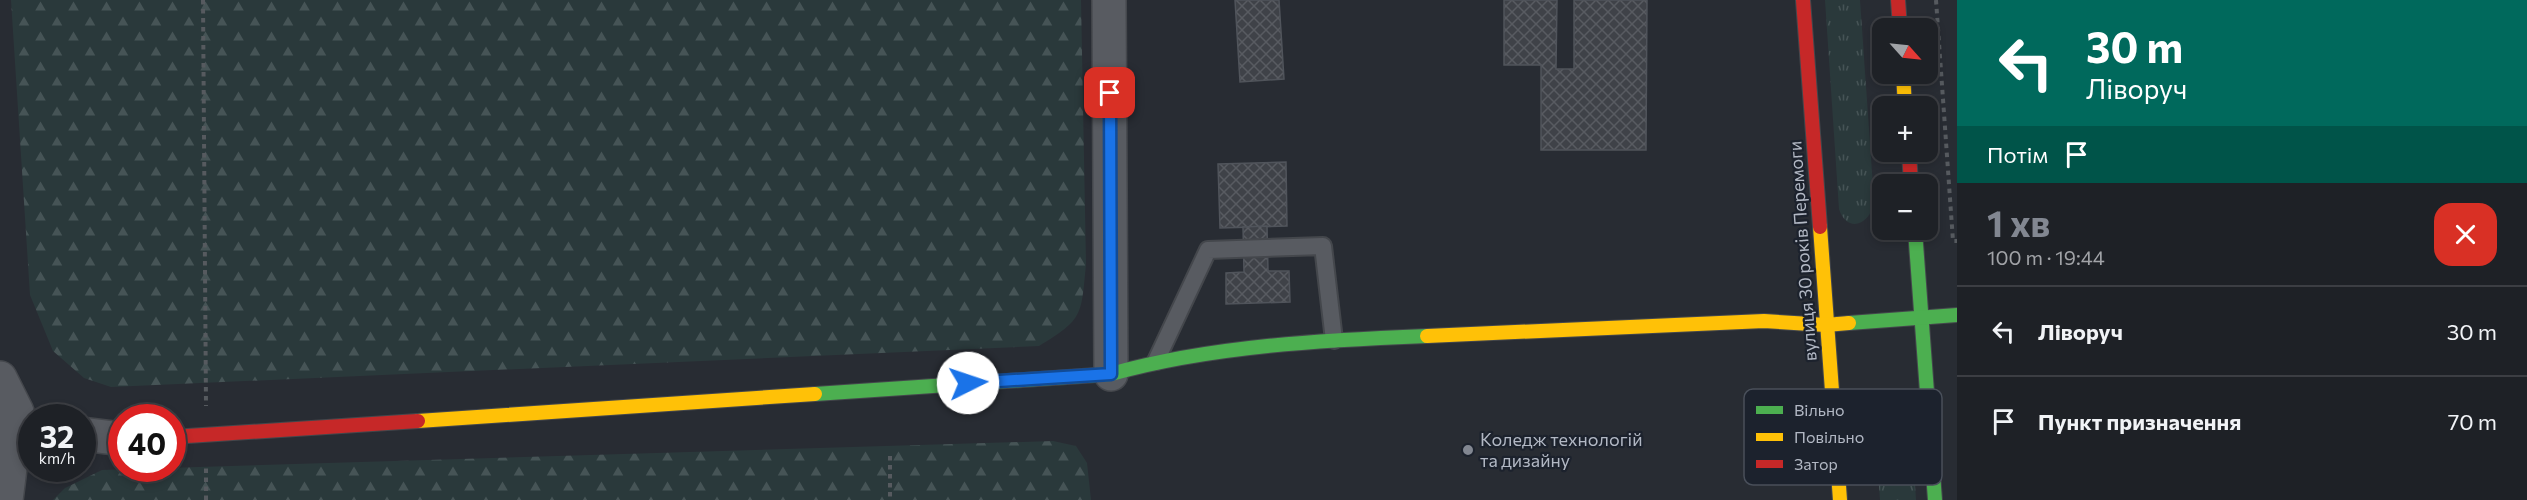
<!DOCTYPE html>
<html lang="uk">
<meta charset="utf-8">
<style>
:root{--surface:#1e2126;--page:#26292e;--text:#f1f3f6;--muted:#a1a3a7;--line:#3c3e43;--accent:#828791}
body{margin:0;font-family:Commissioner,sans-serif;background:var(--page);color:var(--text);height:100vh;display:flex;flex-direction:column;font-size:22px;white-space:nowrap}
*{box-sizing:border-box;margin:0}
p{font-size:20px;color:var(--muted)}
.icon{flex:none;width:33px;height:33px;fill:none;stroke:currentColor;stroke-width:2;stroke-linecap:round;stroke-linejoin:round}
.map{position:relative;flex:1;overflow:hidden}
.panel{display:flex;flex-direction:column;background:var(--surface);width:570px}
.panel>*{flex:none}
.guide{background:#00695c;color:#fff;overflow:hidden}
.needle{width:39px;rotate:117deg}
.buttons{position:absolute;left:1872px;top:18px;display:grid;gap:12px}
.buttons a{display:grid;place-items:center;width:66px;height:66px;border-radius:12px;background:var(--surface);box-shadow:0 3px 9px #0003,0 0 0 2px var(--line);font-size:30px}
.speed{position:absolute;left:18px;top:404px;display:flex;gap:12px;font-size:30px;font-weight:700;text-align:center}
.speed>*{display:grid;place-content:center;width:78px;height:78px;border-radius:50%;background:var(--surface);box-shadow:0 3px 9px #0003,0 0 0 2px var(--line);line-height:1}
.speed small{font-size:15px;font-weight:400}
.speed .limit{border:9px solid #d22;background:#fff;color:#111}
.pin{position:absolute;display:grid;place-items:center;width:51px;height:51px;color:#fff;margin:-26px;border-radius:12px;box-shadow:0 3px 9px #0006}
.me{position:absolute;width:66px;margin:-33px;rotate:86deg;stroke-linejoin:round;filter:drop-shadow(0 0 4px #0008)}
.turn{display:flex;align-items:center;gap:21px;height:126px;padding:0 30px;font-size:27px}
.turn .icon{width:78px;height:78px;stroke-width:2.5}
.turn b{display:block;font-size:42px;line-height:51px}
.then{display:flex;align-items:center;height:57px;padding:0 30px;background:#0003;gap:12px;font-size:22px}
.round{display:grid;place-items:center;flex:none;width:63px;height:63px;border-radius:18px;background:var(--page)}
.headline{display:flex;align-items:center;justify-content:space-between;height:102px;padding:0 30px}
h1{font-size:36px;font-weight:700;line-height:45px;color:var(--accent)}
ul{padding:0;list-style:none}
li{display:flex;align-items:center;gap:18px;height:90px;padding:0 30px;border-top:2px solid var(--line)}
li div{flex:1}
li b{display:block;font-size:22px}
li em{font-style:normal}
main{display:flex;flex:1;min-height:0}
.map>svg:first-child{display:block}
</style>
<main>
<div class="map">
<svg width="1957" height="500" viewBox="0 0 1957 500">
<defs>
<pattern id="grass-tufts" width="24" height="20" patternUnits="userSpaceOnUse" patternTransform="scale(1.5)"><rect width="24" height="20" fill="#2a393b"/><path d="M3 7l-1-3M5 7V3M7 7l1-3M15 17l-1-3M17 17v-4M19 17l1-3" fill="none" stroke="#465456"/></pattern>
<pattern id="forest-firs" width="22" height="20" patternUnits="userSpaceOnUse" patternTransform="scale(1.5)"><rect width="22" height="20" fill="#2a393b"/><path d="M5 1l3.5 6h-7zM16 11l3.5 6h-7z" fill="#465456"/></pattern>
<pattern id="building-cross-hatch" width="8" height="8" patternUnits="userSpaceOnUse" patternTransform="scale(1.5)"><rect width="8" height="8" fill="#3f4248"/><path d="M0 0l8 8M0 8l8-8" fill="none" stroke="#585b61"/></pattern>
</defs>
<rect width="100%" height="100%" fill="#282c33"/>
<g fill="url(#grass-tufts)">
<path d="M1825,0H1860L1874,201C1871,225 1847,234 1839,209Z"/>
<polygon points="1897,420 1907,424 1912,439 1916,500 1880,500 1875,434 1883,423"/>
</g>
<g fill="url(#forest-firs)">
<path d="M11,0H1081L1086,264C1081,315 1084,319 1039,346L111,387L84,378L53,351L30,295Z"/>
<polygon points="1053,441 1076,446 1087,463 1091,500 53,500 65,488 102,470"/>
</g>
<g fill="url(#building-cross-hatch)" stroke="#50545b" stroke-width="1.5">
<polygon points="1235,0 1279,0 1284,79 1240,82"/>
<polygon points="1504,0 1557,0 1556,69 1574,69 1574,0 1647,0 1646,150 1541,150 1541,65 1504,65"/>
<polygon points="1286,162 1287,226 1220,228 1218,164"/>
<polygon points="1267,226 1268,271 1289,271 1290,302 1226,304 1226,273 1244,272 1243,227"/>
</g>
<g fill="none" stroke-linecap="round" stroke-linejoin="round">
<g stroke="#44474c" stroke-width="20">
<polyline id="lane" points="1156,361 1208,250 1323,246 1334,340"/>
</g>
<g stroke="#44474c" stroke-width="36">
<g id="street">
<polyline points="1109,0 1111,374"/>
<polyline points="0,378 17,412 6,500"/>
<polyline points="82,434 122,439"/>
</g>
</g>
<g stroke="#44474c" stroke-width="16">
<g id="fast">
<polyline points="1915,230 1935,500"/>
<polyline points="1849,323 1957,315"/>
<path d="M815,394L1111,374C1210,346 1324,340 1427,336"/>
</g>
</g>
<g stroke="#44474c" stroke-width="16">
<g id="slow">
<polyline points="1903,74 1905,106"/>
<polyline points="1820,227 1840,500"/>
<polyline points="1427,336 1764,321 1826,325 1849,323"/>
<polyline points="418,421 815,394"/>
</g>
</g>
<g stroke="#44474c" stroke-width="16">
<g id="jam">
<polyline points="1803,0 1820,227"/>
<polyline points="1898,0 1900,28"/>
<polyline points="1909,152 1911,184"/>
<polyline points="172,437 418,421"/>
</g>
</g>
<g stroke="#565a5f" stroke-width="4" stroke-dasharray="4.5 4.5" stroke-linecap="butt">
<polyline points="203,0 206,406"/>
<polyline points="1936,0 1953,241 1957,241"/>
<polyline points="890,456 890,500"/>
<polyline points="206,500 206,465"/>
</g>
<use href="#lane" stroke="#585b61" stroke-width="16"/>
<use href="#street" stroke="#585b61" stroke-width="33"/>
<use href="#fast" stroke="#4caf50" stroke-width="14"/>
<use href="#slow" stroke="#ffc107" stroke-width="14"/>
<use href="#jam" stroke="#c62828" stroke-width="14"/>
</g>
<g fill="none" stroke-linecap="round" stroke-linejoin="round">
<g stroke="#114b97" stroke-width="15">
<polyline id="route" points="968,383 1111,374 1110,93"/>
</g>
<use href="#route" stroke="#1a73e8" stroke-width="10"/>
</g>
<circle fill="#828791" stroke="#1c222d" stroke-width="2" cx="1468" cy="450" r="6"/>
<g text-anchor="middle" stroke-width="4.5" stroke-linejoin="round" paint-order="stroke">
<g font-size="18" fill="#b2b8c4" stroke="#1c222d">
<text transform="translate(1803 251) rotate(-94)" y="6">вулиця 30 років Перемоги</text>
</g>
<g font-size="18" fill="#b2b8c4" stroke="#1c222d" text-anchor="start">
<text x="1480" y="446">Коледж технологій<tspan x="1480" dy="21">та дизайну</tspan></text>
</g>
</g>
<rect x="1744" y="389" width="198" height="96" rx="9" fill="#1c222d" stroke="#494f5a" stroke-width="1.5"/>
<rect x="1756" y="406" width="27" height="8" fill="#4caf50"/>
<rect x="1756" y="433" width="27" height="8" fill="#ffc107"/>
<rect x="1756" y="460" width="27" height="8" fill="#c62828"/>
<g font-size="16" fill="#b2b8c4">
<text x="1794" y="416">Вільно</text>
<text x="1794" y="443">Повільно</text>
<text x="1794" y="470">Затор</text>
</g>
</svg>
<div class="buttons">
<a><svg class="needle" viewBox="-14 -14 28 28"><path d="M0-13l5 13h-10z" fill="#e53935"/><path d="M0 13l5-13h-10z" fill="#a1a3a7"/></svg></a>
<a>+</a>
<a>−</a>
</div>
<div class="speed"><div>32<small>km/h</small></div><div class="limit">40</div></div>
<div class="pin" style="left:1110px;top:93px;background:#d93025"><svg class="icon" aria-label="arrive" viewBox="0 0 24 24"><path d="M6 21V4h12l-3 4 3 4H6"/></svg></div>
<svg class="me" style="left:968px;top:383px" viewBox="-20 -20 40 40"><circle r="19" fill="#fff"/><path d="M0-13L10 11 0 6-10 11z" fill="#1a73e8"/></svg>
</div>
<section class="panel">
<div class="guide">
<div class="turn"><svg class="icon" aria-label="left" viewBox="0 0 24 24"><path d="M17 20v-9H6M10 6l-5 5 5 5"/></svg><div><b>30 m</b>Ліворуч</div></div>
<div class="then">Потім<svg class="icon" aria-label="arrive" viewBox="0 0 24 24"><path d="M6 21V4h12l-3 4 3 4H6"/></svg></div>
</div>
<div class="headline"><div><h1>1 хв</h1><p>100 m · 19:44</p></div><a class="round" style="background:#d93025;color:#fff"><svg class="icon" aria-label="close" viewBox="0 0 24 24"><path d="M6 6l12 12M18 6L6 18"/></svg></a></div>
<ul>
<li><svg class="icon" aria-label="left" viewBox="0 0 24 24"><path d="M17 20v-9H6M10 6l-5 5 5 5"/></svg><div><b>Ліворуч</b></div><em>30 m</em></li>
<li><svg class="icon" aria-label="arrive" viewBox="0 0 24 24"><path d="M6 21V4h12l-3 4 3 4H6"/></svg><div><b>Пункт призначення</b></div><em>70 m</em></li>
</ul>
</section>
</main>
